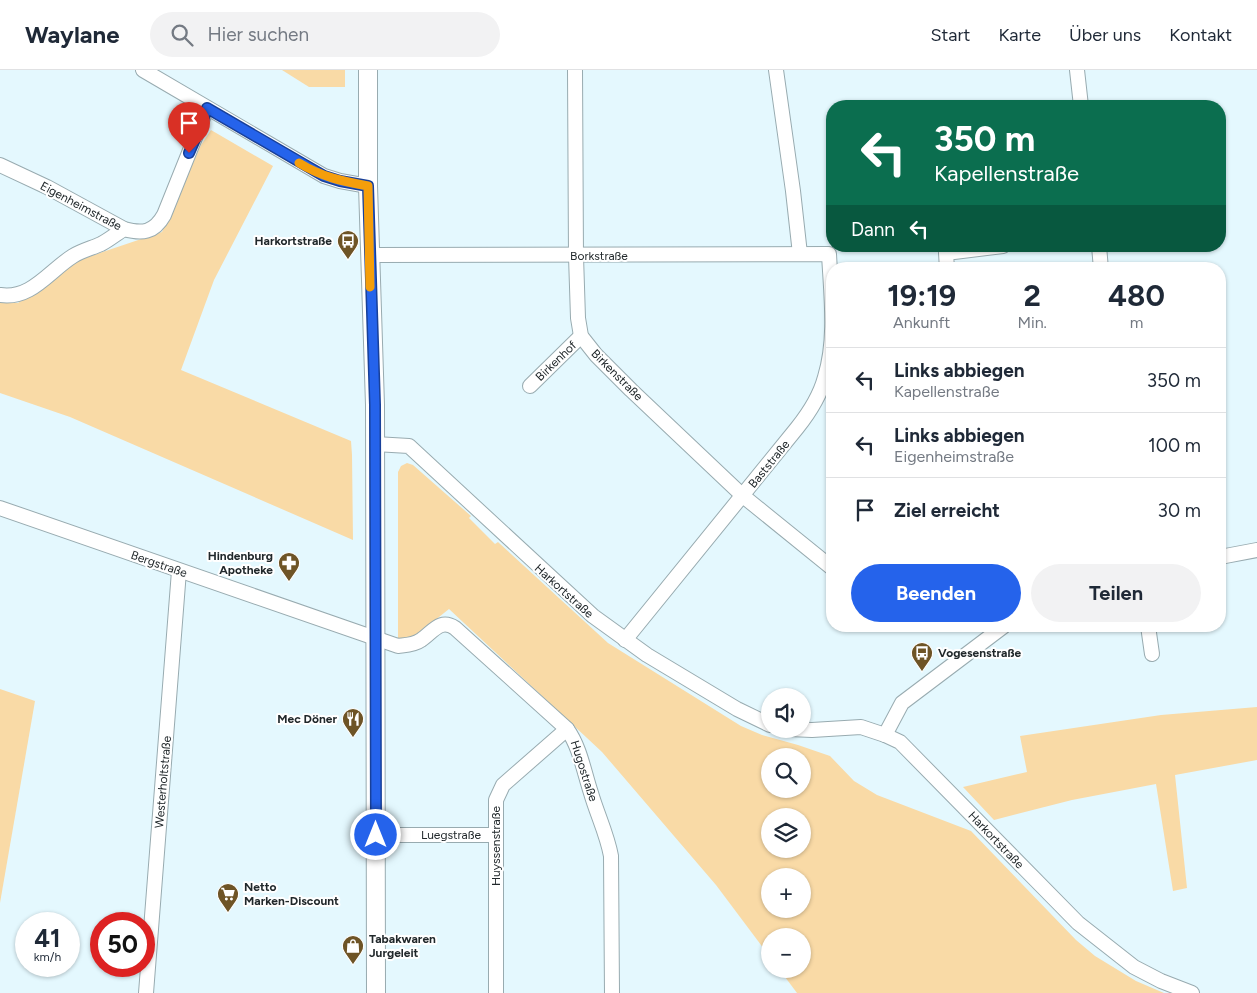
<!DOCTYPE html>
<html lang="de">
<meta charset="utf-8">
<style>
:root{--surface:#fff;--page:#f2f2f3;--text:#1f2937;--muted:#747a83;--line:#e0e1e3;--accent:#2563eb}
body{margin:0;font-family:Figtree,sans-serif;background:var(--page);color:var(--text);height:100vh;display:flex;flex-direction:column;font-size:19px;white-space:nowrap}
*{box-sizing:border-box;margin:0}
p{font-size:16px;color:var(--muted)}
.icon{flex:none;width:28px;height:28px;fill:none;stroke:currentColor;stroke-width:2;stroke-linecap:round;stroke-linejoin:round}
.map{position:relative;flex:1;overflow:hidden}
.panel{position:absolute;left:826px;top:192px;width:400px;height:370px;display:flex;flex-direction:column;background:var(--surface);border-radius:20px;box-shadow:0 1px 4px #0004}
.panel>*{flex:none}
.hud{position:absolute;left:826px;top:30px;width:400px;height:152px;border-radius:20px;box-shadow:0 1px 4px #0004;background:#0b6e4f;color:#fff;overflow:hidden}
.controls{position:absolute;left:761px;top:618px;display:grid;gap:10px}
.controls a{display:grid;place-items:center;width:50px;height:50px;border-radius:50%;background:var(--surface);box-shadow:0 1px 4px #0004;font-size:25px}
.speed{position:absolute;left:15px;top:842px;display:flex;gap:10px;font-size:25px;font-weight:700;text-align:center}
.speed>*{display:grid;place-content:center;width:65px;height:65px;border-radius:50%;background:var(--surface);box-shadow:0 1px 4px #0004;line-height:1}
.speed small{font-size:12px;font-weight:400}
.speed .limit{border:8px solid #d22;background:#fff;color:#111}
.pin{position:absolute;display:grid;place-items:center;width:42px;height:42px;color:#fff;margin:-51px -21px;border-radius:50% 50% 50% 0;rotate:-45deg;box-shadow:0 0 5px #0007}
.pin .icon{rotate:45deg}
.me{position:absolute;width:55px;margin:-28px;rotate:0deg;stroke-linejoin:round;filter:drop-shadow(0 0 4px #0008)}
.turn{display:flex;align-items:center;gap:18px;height:105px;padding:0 25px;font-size:22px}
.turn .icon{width:65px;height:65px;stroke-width:2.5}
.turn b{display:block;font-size:35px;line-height:42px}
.then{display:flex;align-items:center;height:48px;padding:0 25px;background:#0003;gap:10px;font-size:19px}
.eta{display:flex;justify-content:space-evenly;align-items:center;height:85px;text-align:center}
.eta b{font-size:30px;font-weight:700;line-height:35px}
.cta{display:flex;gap:10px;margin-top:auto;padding:10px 25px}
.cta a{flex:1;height:58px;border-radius:30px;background:var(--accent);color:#fff;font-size:20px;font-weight:700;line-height:58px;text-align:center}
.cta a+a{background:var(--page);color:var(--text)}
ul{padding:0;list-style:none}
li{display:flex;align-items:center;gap:15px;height:65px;padding:0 25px;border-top:1px solid var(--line)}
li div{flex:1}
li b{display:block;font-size:19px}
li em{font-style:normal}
header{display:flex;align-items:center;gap:30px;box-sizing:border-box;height:70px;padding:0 25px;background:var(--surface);border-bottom:1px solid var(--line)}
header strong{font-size:24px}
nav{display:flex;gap:28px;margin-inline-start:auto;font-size:18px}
.search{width:350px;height:45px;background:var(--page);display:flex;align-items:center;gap:12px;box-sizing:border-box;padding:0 18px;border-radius:28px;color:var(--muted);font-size:19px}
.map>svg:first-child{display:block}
</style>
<header>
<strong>Waylane</strong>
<div class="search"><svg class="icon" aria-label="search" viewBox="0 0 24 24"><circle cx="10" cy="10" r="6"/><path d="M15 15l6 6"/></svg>Hier suchen</div>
<nav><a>Start</a><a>Karte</a><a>Über uns</a><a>Kontakt</a></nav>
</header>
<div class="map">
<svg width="1257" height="923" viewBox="0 0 1257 923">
<rect width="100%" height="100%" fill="#e4f8fe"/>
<g fill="#f9daa6" fill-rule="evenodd">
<polygon points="282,0 345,0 345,17 309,17"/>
<polygon points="211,60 273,96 214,210 181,300 351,371 352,385 353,470 70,347 0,323 0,230 18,233 73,192 162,162 201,75"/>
<path d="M407,393L413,395L471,446L469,448L495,474L498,472L608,573L741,656L762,665L798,675L830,686L854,711L877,725L971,761L1076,870L1095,886L1136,911L1164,923H797L779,899H802V866H770V887L716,815L602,682L449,539L414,567L398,572V402L401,396ZM770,686H802V719H770ZM770,746H802V779H770ZM770,806H802V839H770Z"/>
<polygon points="0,619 35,631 0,833"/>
<polygon points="1257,637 1257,690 1175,705 1187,818 1173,821 1156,714 1072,730 994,750 963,717 1027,702 1020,666 1161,645"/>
</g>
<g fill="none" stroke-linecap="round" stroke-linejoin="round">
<g stroke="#98abb0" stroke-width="16">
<g id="minor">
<polyline points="143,0 324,106 340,111 368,116"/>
<polyline points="575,0 576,186 578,248 581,266 596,285 631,320 743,426 832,498"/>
<polyline points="776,0 793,121 800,184"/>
<polyline points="1077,0 1081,36"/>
<path d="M0,95L47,117L124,159C142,164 154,163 164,145L207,38"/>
<polyline points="1099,176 1101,199"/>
<path d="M370,185L829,184C831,224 837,268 825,307C820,326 809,343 797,358L625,570"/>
<polyline points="947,199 946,183 1003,176"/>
<path d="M0,225C31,230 49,201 73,186C81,181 92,178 101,174C109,170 116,164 124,159"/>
<polyline points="530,316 581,266"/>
<polyline points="375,374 409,376 593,546 647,585 737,639 770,655"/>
<path d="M0,438L398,576C406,575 414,575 421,570C433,562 440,548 455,558L567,659C580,677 584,702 591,723C597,744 607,764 611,786L612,923"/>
<polyline points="1220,487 1257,480"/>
<polyline points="1148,556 1152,584"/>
<polyline points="789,659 812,660 861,657 885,665 900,672 1078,853 1134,897 1161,911 1192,923"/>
<polyline points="885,665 902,633 1004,556"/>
<polyline points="376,765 496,765"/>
<polyline points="146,923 179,501"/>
<polyline points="496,923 496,730 503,715 567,659"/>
</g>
</g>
<g stroke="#98abb0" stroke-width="20">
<polyline id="major" points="368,0 368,116 375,335 376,923"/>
</g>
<use href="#minor" stroke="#fff" stroke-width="14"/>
<use href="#major" stroke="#fff" stroke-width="18"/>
</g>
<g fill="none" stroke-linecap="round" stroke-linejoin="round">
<g stroke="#184099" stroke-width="12">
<polyline id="route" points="189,83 203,51 207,38 324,106 340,111 368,116 375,335 376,765"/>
</g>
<use href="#route" stroke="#2563eb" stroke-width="9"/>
<path stroke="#f59e0b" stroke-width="9" d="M299,93C322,107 341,111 368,116L370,217"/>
</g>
<defs>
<g id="bus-pin" transform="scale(1.125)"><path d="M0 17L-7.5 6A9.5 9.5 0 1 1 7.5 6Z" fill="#6e5426" stroke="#fff"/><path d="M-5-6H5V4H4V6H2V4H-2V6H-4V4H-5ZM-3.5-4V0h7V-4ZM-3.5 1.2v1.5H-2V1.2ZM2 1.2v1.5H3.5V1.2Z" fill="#fff"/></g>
<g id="pharmacy-pin" transform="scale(1.125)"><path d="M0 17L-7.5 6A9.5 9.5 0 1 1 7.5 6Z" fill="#6e5426" stroke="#fff"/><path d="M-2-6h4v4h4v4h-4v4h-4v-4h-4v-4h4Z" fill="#fff"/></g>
<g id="restaurant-pin" transform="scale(1.125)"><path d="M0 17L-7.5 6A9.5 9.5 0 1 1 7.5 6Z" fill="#6e5426" stroke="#fff"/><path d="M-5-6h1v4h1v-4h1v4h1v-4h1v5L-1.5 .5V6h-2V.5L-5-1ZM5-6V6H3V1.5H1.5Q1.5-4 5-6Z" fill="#fff"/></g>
<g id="supermarket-pin" transform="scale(1.125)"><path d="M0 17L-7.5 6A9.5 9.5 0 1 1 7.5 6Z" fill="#6e5426" stroke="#fff"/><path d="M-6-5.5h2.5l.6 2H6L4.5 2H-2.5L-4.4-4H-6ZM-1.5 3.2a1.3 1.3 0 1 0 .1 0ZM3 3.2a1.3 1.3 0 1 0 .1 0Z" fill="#fff"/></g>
<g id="shop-pin" transform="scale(1.125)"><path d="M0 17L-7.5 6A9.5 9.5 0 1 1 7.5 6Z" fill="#6e5426" stroke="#fff"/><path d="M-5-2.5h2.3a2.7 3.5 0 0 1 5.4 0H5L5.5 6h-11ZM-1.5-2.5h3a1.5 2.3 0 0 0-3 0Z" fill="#fff"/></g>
</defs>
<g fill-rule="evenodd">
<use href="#bus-pin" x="348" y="171"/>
<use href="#pharmacy-pin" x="289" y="493"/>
<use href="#bus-pin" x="922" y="583"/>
<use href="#restaurant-pin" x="353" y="649"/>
<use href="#supermarket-pin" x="228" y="824"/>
<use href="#shop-pin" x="353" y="876"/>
</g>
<g text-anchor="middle" stroke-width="4" stroke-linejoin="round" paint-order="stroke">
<g font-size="12" fill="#21282b" stroke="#fff">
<text transform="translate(81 136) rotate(28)" y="4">Eigenheimstraße</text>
<text x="599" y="190">Borkstraße</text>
<text transform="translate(556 291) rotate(-44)" y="4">Birkenhof</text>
<text transform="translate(617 305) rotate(45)" y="4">Birkenstraße</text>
<text transform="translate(769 394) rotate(-51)" y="4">Baststraße</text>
<text transform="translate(159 494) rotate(19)" y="4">Bergstraße</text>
<text transform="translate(564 521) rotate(42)" y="4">Harkortstraße</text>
<text transform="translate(584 701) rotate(72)" y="4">Hugostraße</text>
<text transform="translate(163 712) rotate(-85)" y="4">Westerholtstraße</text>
<text x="451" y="769">Luegstraße</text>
<text transform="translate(996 770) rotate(46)" y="4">Harkortstraße</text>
<text transform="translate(496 776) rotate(-90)" y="4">Huyssenstraße</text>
</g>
<g font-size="12" font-weight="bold" fill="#21282b" stroke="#fff" text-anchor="end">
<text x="332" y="175">Harkortstraße</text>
<text x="273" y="490">Hindenburg<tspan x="273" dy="14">Apotheke</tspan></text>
<text x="938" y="587" text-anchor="start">Vogesenstraße</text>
<text x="337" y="653">Mec Döner</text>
<text x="244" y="821" text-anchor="start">Netto<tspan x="244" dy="14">Marken-Discount</tspan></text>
<text x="369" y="873" text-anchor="start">Tabakwaren<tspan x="369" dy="14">Jurgeleit</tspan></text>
</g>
</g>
</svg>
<div class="controls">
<a><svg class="icon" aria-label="sound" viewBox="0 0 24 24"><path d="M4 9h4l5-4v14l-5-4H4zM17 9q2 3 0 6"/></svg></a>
<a><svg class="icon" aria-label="search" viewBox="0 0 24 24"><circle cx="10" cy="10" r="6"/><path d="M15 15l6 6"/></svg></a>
<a><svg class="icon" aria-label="layers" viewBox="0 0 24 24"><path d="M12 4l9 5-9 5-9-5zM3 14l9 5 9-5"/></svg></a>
<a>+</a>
<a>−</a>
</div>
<div class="speed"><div>41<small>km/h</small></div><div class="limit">50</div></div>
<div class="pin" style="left:189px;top:83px;background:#d93025"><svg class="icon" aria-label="arrive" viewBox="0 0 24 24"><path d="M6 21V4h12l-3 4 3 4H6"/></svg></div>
<svg class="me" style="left:376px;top:765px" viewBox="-20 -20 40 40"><circle r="17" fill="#2563eb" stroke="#fff" stroke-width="3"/><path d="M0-11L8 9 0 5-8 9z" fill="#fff"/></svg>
<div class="hud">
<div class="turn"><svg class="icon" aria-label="left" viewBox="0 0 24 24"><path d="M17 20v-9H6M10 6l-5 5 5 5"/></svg><div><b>350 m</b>Kapellenstraße</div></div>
<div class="then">Dann<svg class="icon" aria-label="left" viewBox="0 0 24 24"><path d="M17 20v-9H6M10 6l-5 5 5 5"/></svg></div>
</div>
<section class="panel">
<div class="eta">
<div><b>19:19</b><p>Ankunft</p></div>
<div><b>2</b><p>Min.</p></div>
<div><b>480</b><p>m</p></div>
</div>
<ul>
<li><svg class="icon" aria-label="left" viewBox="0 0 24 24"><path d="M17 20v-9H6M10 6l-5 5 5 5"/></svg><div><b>Links abbiegen</b><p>Kapellenstraße</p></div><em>350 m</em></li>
<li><svg class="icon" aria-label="left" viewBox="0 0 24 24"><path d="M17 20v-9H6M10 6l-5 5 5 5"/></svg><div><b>Links abbiegen</b><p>Eigenheimstraße</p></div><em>100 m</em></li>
<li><svg class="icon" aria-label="arrive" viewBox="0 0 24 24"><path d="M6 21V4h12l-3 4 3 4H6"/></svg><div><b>Ziel erreicht</b></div><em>30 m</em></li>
</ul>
<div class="cta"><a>Beenden</a><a>Teilen</a></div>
</section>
</div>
